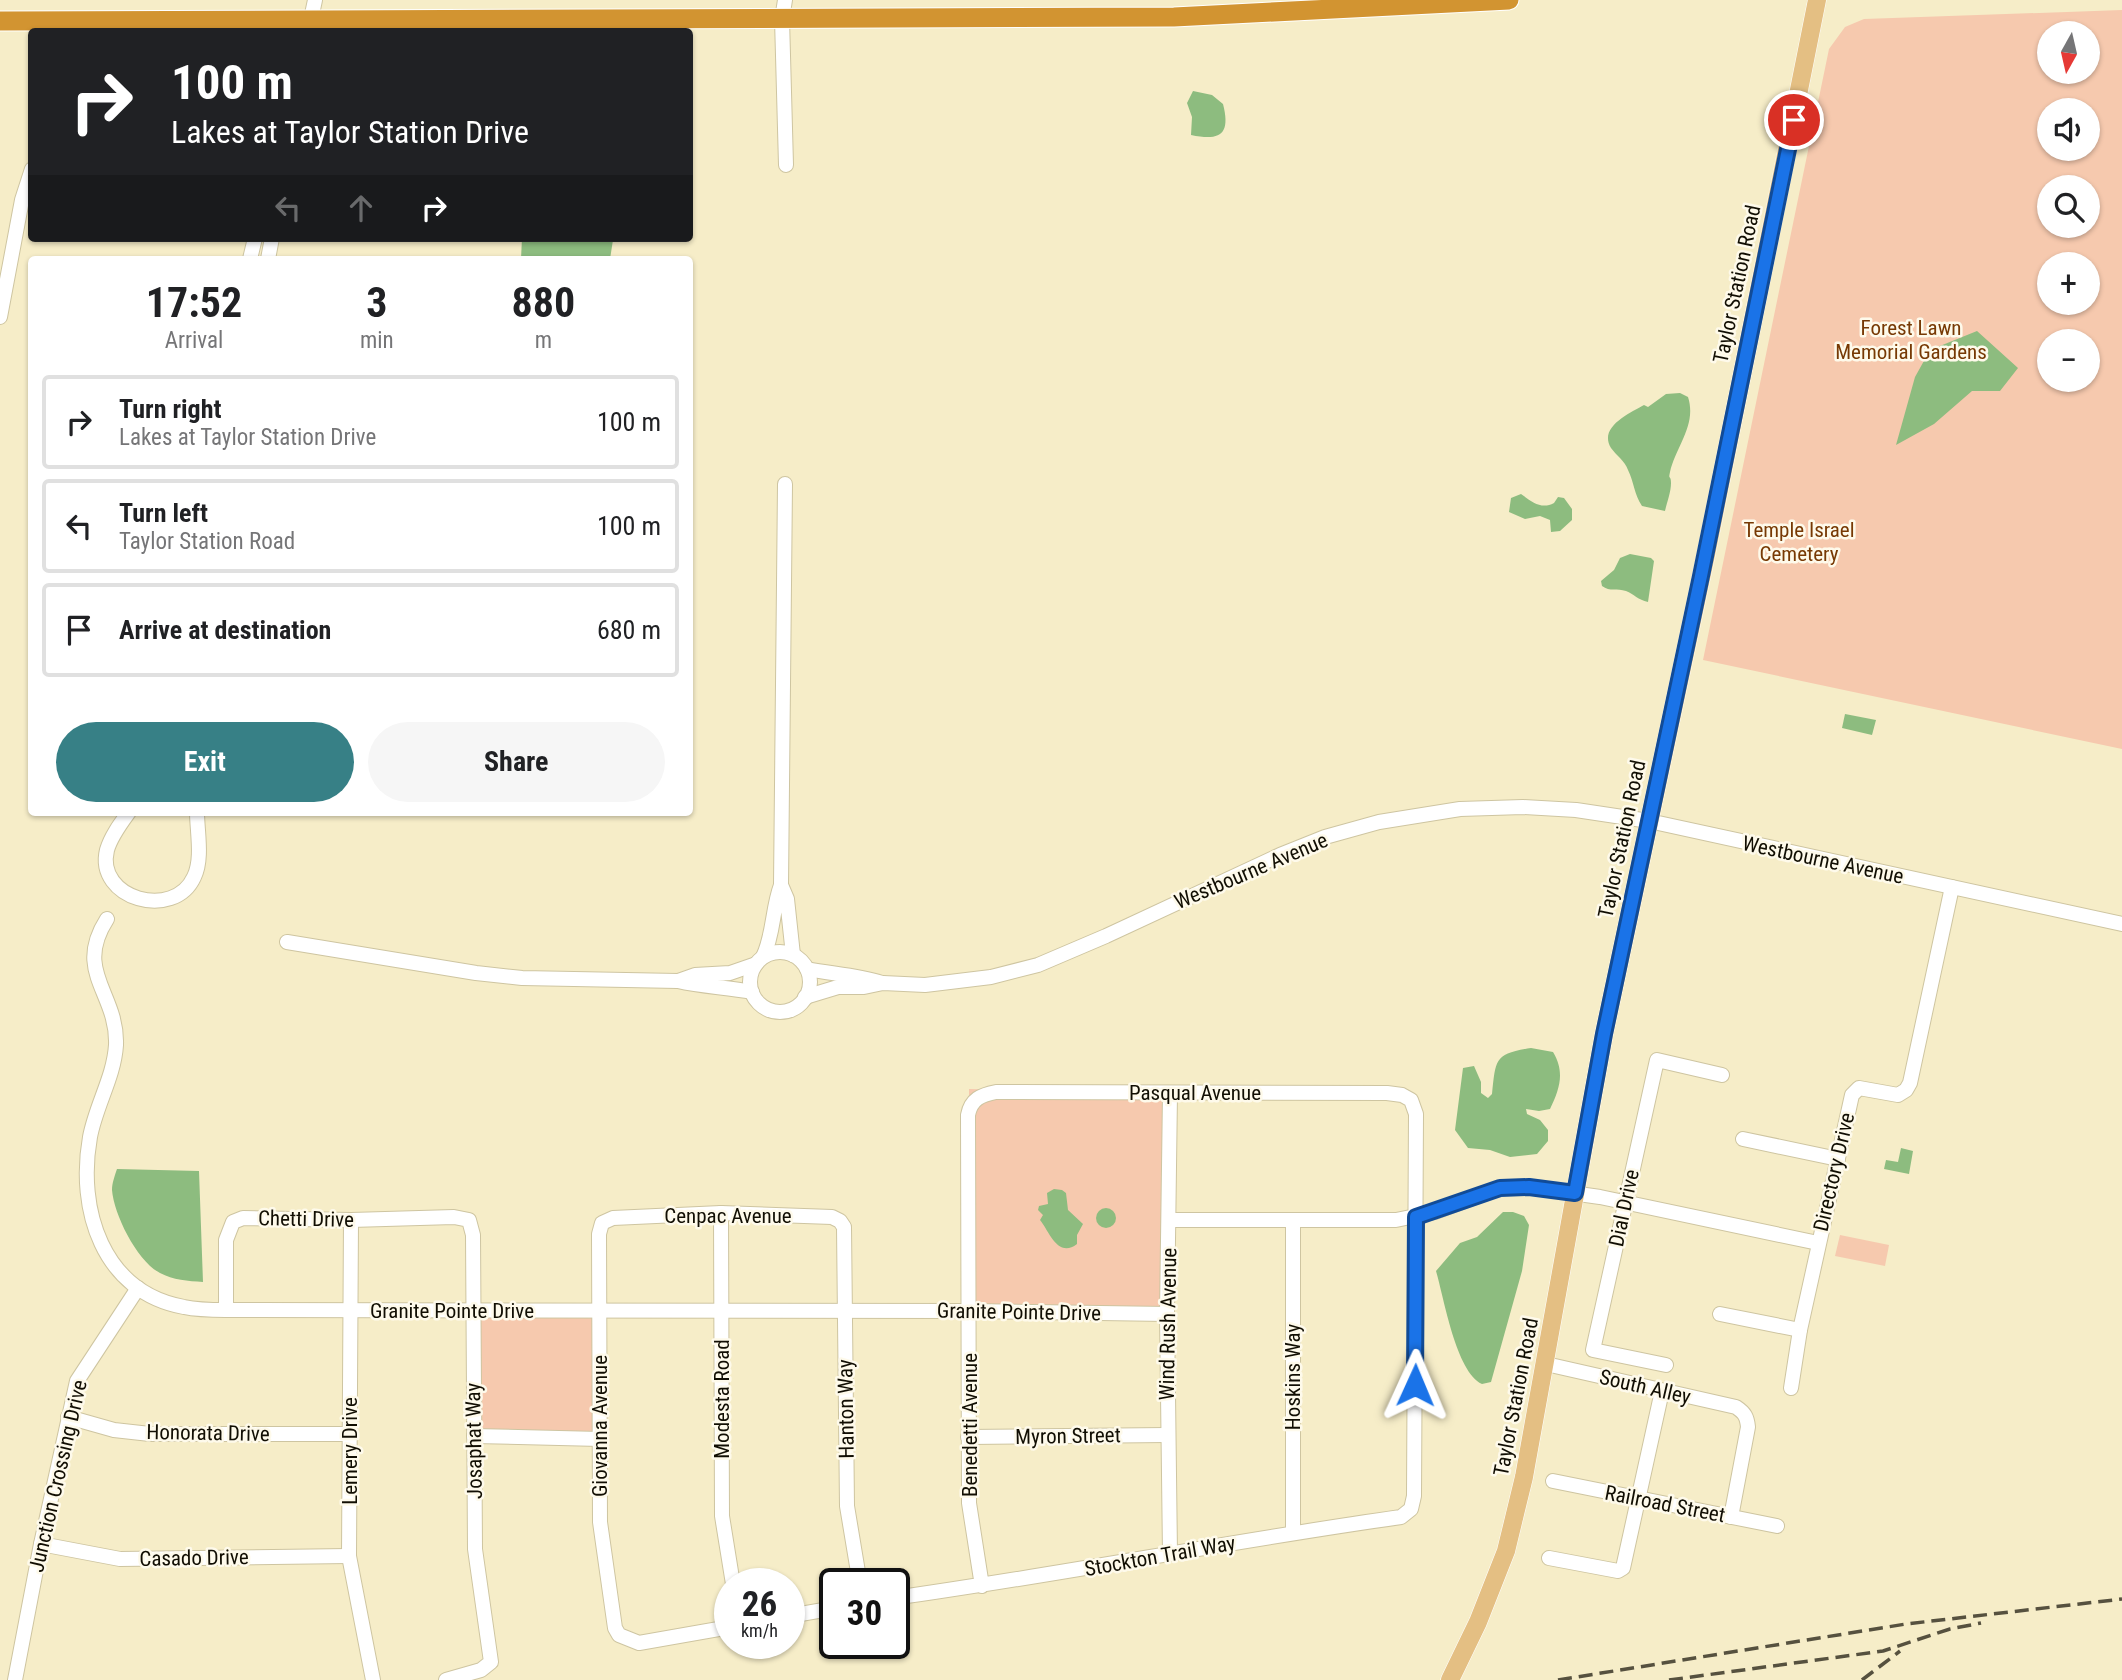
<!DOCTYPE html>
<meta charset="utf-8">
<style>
:root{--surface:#fff;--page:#f6f6f6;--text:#202124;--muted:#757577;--line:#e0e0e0;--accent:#378086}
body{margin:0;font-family:"Roboto Condensed",sans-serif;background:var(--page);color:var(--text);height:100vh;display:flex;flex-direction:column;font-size:26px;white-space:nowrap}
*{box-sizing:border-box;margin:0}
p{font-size:23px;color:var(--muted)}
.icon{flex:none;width:38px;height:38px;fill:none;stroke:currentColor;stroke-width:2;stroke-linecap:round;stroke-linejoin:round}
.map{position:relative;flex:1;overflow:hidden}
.side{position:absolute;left:28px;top:256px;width:665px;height:560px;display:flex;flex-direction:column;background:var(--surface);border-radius:7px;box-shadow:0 2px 5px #0004}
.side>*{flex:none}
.top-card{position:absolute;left:28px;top:28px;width:665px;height:214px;border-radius:7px;box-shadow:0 2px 5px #0004;background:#202124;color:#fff;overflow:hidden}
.needle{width:46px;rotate:188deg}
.tools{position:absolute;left:2037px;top:21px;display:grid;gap:14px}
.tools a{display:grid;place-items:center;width:63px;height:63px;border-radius:50%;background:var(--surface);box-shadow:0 2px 5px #0004;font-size:35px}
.speed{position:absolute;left:714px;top:1568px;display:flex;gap:14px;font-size:35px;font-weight:700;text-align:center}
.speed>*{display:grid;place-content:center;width:91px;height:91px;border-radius:50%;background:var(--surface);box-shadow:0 2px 5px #0004;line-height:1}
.speed small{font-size:18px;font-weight:400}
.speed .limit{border:4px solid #111;border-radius:10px;background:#fff;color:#111}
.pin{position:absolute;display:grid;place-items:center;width:60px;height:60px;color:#fff;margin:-30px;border:4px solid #fff;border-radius:50%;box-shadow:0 2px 7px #0007}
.me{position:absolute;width:77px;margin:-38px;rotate:1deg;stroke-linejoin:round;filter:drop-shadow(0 0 5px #0008)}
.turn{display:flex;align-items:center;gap:24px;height:147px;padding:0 28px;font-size:32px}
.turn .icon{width:91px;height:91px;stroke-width:2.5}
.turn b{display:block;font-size:49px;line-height:60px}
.lanes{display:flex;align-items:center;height:66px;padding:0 28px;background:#0003;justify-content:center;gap:35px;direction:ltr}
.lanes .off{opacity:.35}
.eta{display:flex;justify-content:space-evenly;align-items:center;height:119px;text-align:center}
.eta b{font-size:42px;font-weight:700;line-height:49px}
.cta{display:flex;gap:14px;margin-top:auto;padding:14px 28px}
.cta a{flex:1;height:80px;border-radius:42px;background:var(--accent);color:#fff;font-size:28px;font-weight:700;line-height:80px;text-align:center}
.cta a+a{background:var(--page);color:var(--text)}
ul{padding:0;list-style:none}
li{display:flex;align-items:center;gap:21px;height:94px;margin:0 14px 10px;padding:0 14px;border:4px solid var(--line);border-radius:7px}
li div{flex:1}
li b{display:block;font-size:26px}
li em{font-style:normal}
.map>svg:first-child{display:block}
</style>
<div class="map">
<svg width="2122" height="1680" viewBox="0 0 2122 1680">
<rect width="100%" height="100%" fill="#f6edc8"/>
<g fill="#f6c9ae" fill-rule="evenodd">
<path d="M2122,10V749L1703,660L1829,49L1845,27L1864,19ZM2049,33H2088V72H2049ZM2049,110H2088V149H2049ZM2049,187H2088V226H2049ZM2049,264H2088V303H2049ZM2049,341H2088V380H2049Z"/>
<polygon points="969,1089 1170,1094 1167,1314 970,1311"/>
<polygon points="1840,1235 1889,1245 1885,1266 1835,1256"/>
<polygon points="599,1311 600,1439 474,1436 472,1312"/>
</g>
<g fill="#8dbc7f">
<path d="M1193,91L1212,95L1223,104C1231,135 1220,141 1191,135L1192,117L1187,103Z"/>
<polygon points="522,238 612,238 613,240 610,259 521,259"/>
<polygon points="1977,331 2018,368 2000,391 1972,391 1934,424 1896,445 1915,377 1930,350"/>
<path d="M1680,393L1688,397C1697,425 1676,446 1670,472C1668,481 1671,474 1671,483C1671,492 1667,502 1665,511L1642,506C1634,494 1634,482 1628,470C1625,461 1616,455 1611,448C1598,427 1630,413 1644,405L1648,407L1666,394Z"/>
<path d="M1521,494C1531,501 1541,510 1554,503L1558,497L1564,498L1572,509V520L1560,531L1551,532L1550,520L1540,516L1525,519L1509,512L1511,498Z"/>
<path d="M1630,554L1651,558L1654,561L1648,602C1638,600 1634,594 1626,591C1617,588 1610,592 1602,586L1601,581L1614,570L1620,558Z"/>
<polygon points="1845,714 1876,720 1872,735 1842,728"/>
<path d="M1531,1048L1553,1052C1565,1072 1560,1088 1550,1109L1539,1111L1526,1109L1527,1114L1540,1120L1548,1130V1141L1537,1154L1510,1157L1490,1150L1468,1148L1455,1130L1463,1068L1474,1066L1481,1082V1093L1488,1098L1492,1094C1496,1059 1494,1054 1531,1048Z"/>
<polygon points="1901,1148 1913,1151 1909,1174 1884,1169 1886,1160 1898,1162"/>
<path d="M117,1169L199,1171L203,1282C188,1281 173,1280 160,1273C137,1261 114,1215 112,1190C112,1183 115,1175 117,1169Z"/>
<path d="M1054,1189L1062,1190L1066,1193L1068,1210L1083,1224L1077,1235V1244C1058,1259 1049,1231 1040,1220L1043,1215L1038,1210L1039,1206L1048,1204L1047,1193Z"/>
<circle cx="1106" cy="1218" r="10"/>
<path d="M1503,1212H1513L1524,1216L1529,1225L1522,1271L1491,1382L1482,1384C1456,1372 1444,1298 1436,1271L1460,1243L1477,1237Z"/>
</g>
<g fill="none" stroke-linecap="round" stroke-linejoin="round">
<g stroke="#cec5a1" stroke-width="16">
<g id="minor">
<polyline points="785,0 782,19 786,165"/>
<polyline points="304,32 311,19 315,0"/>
<polyline points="250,259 255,238"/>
<polyline points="268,259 272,238"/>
<polyline points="0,317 22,200 32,169"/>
<path d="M129,812C121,823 111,836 107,850C95,899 174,921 194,877C203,859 197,831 197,812"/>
<polyline points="781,885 785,484"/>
<path d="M107,919C73,972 118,993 116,1045C114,1077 96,1105 90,1137C77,1209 102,1292 184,1307C198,1310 212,1310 226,1310L970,1311L1167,1314"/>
<polyline points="287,942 476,973 522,978 678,981"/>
<circle cx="780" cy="982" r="30"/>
<path d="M763,957C774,934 772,909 781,885L787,899L793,955"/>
<path d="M807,969C832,974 857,975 882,983"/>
<path d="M752,992C727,987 703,987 678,981L695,975L730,973L756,964"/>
<polyline points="805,997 838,987 864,987 883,983 925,985 991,977 1038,965 1106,936 1280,855 1325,837 1379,822 1460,809 1523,807 1576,810 1649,821 2122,924"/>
<polyline points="1743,1139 1838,1159"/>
<polyline points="721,1213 722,1516 733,1584"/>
<polyline points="351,1220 349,1556 373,1680"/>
<polyline points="1170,1220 1396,1220 1435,1212 1500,1188 1529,1187 1600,1197 1818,1243"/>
<polyline points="226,1310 226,1240 233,1222 243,1218 351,1220 454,1217 469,1220 473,1235 475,1549 491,1662 481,1670 446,1680"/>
<polyline points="1720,1314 1800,1330"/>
<path d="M1546,1364L1736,1407C1745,1413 1747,1417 1748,1427L1731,1517"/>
<polyline points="1666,1365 1593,1350 1657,1060 1722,1075"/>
<polyline points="1791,1388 1800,1330 1852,1095 1859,1088 1898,1095 1906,1090 1910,1083 1952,887"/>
<polyline points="68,1417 114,1430 150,1434 351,1434"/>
<polyline points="474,1436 600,1439"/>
<polyline points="968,1437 1167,1435"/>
<polyline points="1553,1481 1777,1526"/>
<polyline points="1293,1533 1293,1221"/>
<polyline points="41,1544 120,1559 349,1556"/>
<polyline points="1170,1554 1167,1314 1170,1094"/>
<polyline points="1549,1558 1618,1571 1623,1568 1662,1391"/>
<path d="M894,1598C1064,1574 1231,1541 1401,1517L1411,1509L1414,1496L1416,1114L1411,1100L1402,1095L1387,1093L996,1092C981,1095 971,1099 968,1115L969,1503L982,1586"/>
<polyline points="789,1616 835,1608"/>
<polyline points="730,1627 639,1643 619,1635 615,1628 600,1522 599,1234 602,1223 613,1218 721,1213 832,1217 840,1221 844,1227 847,1506 860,1584"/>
<polyline points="15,1680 41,1544 77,1381 138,1288"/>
</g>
</g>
<g stroke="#fff" stroke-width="19">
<polyline id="major" points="1450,1680 1478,1622 1506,1551 1524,1477 1604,1034 1706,555 1817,0"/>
</g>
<g stroke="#fff" stroke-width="21">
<polyline id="highway" points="0,21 1174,17 1509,0"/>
</g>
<use href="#minor" stroke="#fff" stroke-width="14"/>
<use href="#major" stroke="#e4bf83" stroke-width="18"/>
<use href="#highway" stroke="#d29431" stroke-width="19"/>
<g stroke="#56513f" stroke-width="3.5" stroke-dasharray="14 7" stroke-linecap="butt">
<polyline points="1558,1680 1906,1624 2122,1599"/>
<polyline points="1669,1680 1883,1651 1950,1629 1981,1623"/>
<polyline points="1862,1680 1900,1651"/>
</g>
</g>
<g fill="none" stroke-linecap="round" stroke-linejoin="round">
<g stroke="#114b97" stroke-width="18">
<polyline id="route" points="1415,1385 1416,1217 1500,1188 1529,1187 1575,1193 1604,1034 1701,576 1794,120"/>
</g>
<use href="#route" stroke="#1a73e8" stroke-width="12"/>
</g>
<g text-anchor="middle" stroke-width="5" stroke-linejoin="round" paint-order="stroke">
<g font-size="21" fill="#110e03" stroke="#fefaeb">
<text transform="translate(1737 284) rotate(-78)" y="7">Taylor Station Road</text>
<text transform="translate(1622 839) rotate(-78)" y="7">Taylor Station Road</text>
<text transform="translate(1823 860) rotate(12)" y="7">Westbourne Avenue</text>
<text transform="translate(1251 871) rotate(-23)" y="7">Westbourne Avenue</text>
<text x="1195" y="1100">Pasqual Avenue</text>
<text transform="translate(1834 1172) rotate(-77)" y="7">Directory Drive</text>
<text transform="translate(1624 1208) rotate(-78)" y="7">Dial Drive</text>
<text x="728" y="1223">Cenpac Avenue</text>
<text transform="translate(306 1219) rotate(1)" y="7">Chetti Drive</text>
<text x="452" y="1318">Granite Pointe Drive</text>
<text transform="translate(1019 1312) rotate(1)" y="7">Granite Pointe Drive</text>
<text transform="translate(1168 1324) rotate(-89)" y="7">Wind Rush Avenue</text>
<text transform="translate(1293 1377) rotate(-90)" y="7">Hoskins Way</text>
<text transform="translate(1645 1387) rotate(13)" y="7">South Alley</text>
<text transform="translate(1516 1397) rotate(-79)" y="7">Taylor Station Road</text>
<text transform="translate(722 1399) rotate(-90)" y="7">Modesta Road</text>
<text transform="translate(846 1409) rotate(-91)" y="7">Hanton Way</text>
<text transform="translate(970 1425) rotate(-90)" y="7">Benedetti Avenue</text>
<text transform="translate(600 1426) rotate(-90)" y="7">Giovanna Avenue</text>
<text transform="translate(208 1433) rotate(1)" y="7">Honorata Drive</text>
<text transform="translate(1068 1436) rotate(-1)" y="7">Myron Street</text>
<text transform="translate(474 1441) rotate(-91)" y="7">Josaphat Way</text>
<text transform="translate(350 1451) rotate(-90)" y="7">Lemery Drive</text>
<text transform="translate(58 1476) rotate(-77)" y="7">Junction Crossing Drive</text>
<text transform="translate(1665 1504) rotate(11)" y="7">Railroad Street</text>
<text transform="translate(1160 1556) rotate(-10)" y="7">Stockton Trail Way</text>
<text transform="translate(194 1558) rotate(-1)" y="7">Casado Drive</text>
</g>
<g font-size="21" fill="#773904" stroke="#fefaeb">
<text x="1911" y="335">Forest Lawn<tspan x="1911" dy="24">Memorial Gardens</tspan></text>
<text x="1799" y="537">Temple Israel<tspan x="1799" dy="24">Cemetery</tspan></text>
</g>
</g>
</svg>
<div class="tools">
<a><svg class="needle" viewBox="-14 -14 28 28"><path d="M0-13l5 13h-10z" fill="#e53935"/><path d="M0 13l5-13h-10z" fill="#757577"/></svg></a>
<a><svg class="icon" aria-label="sound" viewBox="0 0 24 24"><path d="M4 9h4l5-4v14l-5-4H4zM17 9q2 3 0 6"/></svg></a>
<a><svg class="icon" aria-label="search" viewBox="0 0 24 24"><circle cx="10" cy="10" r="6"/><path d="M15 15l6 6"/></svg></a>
<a>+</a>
<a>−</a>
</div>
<div class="speed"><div>26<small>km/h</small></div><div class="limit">30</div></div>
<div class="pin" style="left:1794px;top:120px;background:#d93025"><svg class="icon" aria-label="arrive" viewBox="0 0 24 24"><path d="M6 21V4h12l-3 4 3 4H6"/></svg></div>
<svg class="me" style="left:1415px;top:1385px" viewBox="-20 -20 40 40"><path d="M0-17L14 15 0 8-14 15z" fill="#1a73e8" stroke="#fff" stroke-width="4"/></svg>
<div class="top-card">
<div class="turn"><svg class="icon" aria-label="right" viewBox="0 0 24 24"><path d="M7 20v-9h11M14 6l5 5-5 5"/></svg><div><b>100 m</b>Lakes at Taylor Station Drive</div></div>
<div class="lanes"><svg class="icon off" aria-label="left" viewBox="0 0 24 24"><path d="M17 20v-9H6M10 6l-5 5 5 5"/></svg><svg class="icon off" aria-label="ahead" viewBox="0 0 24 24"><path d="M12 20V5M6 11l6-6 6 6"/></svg><svg class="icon" aria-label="right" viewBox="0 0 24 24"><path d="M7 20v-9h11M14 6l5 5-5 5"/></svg></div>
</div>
<section class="side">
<div class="eta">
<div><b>17:52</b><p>Arrival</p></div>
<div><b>3</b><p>min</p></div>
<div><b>880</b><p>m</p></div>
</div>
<ul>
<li><svg class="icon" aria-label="right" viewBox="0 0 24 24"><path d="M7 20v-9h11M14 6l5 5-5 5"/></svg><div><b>Turn right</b><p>Lakes at Taylor Station Drive</p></div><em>100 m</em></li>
<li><svg class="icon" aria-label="left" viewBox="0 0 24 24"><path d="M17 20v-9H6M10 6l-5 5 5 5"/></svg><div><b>Turn left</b><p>Taylor Station Road</p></div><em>100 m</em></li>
<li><svg class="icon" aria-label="arrive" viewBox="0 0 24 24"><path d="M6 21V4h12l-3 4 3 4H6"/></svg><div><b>Arrive at destination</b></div><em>680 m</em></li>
</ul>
<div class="cta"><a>Exit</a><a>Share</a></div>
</section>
</div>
